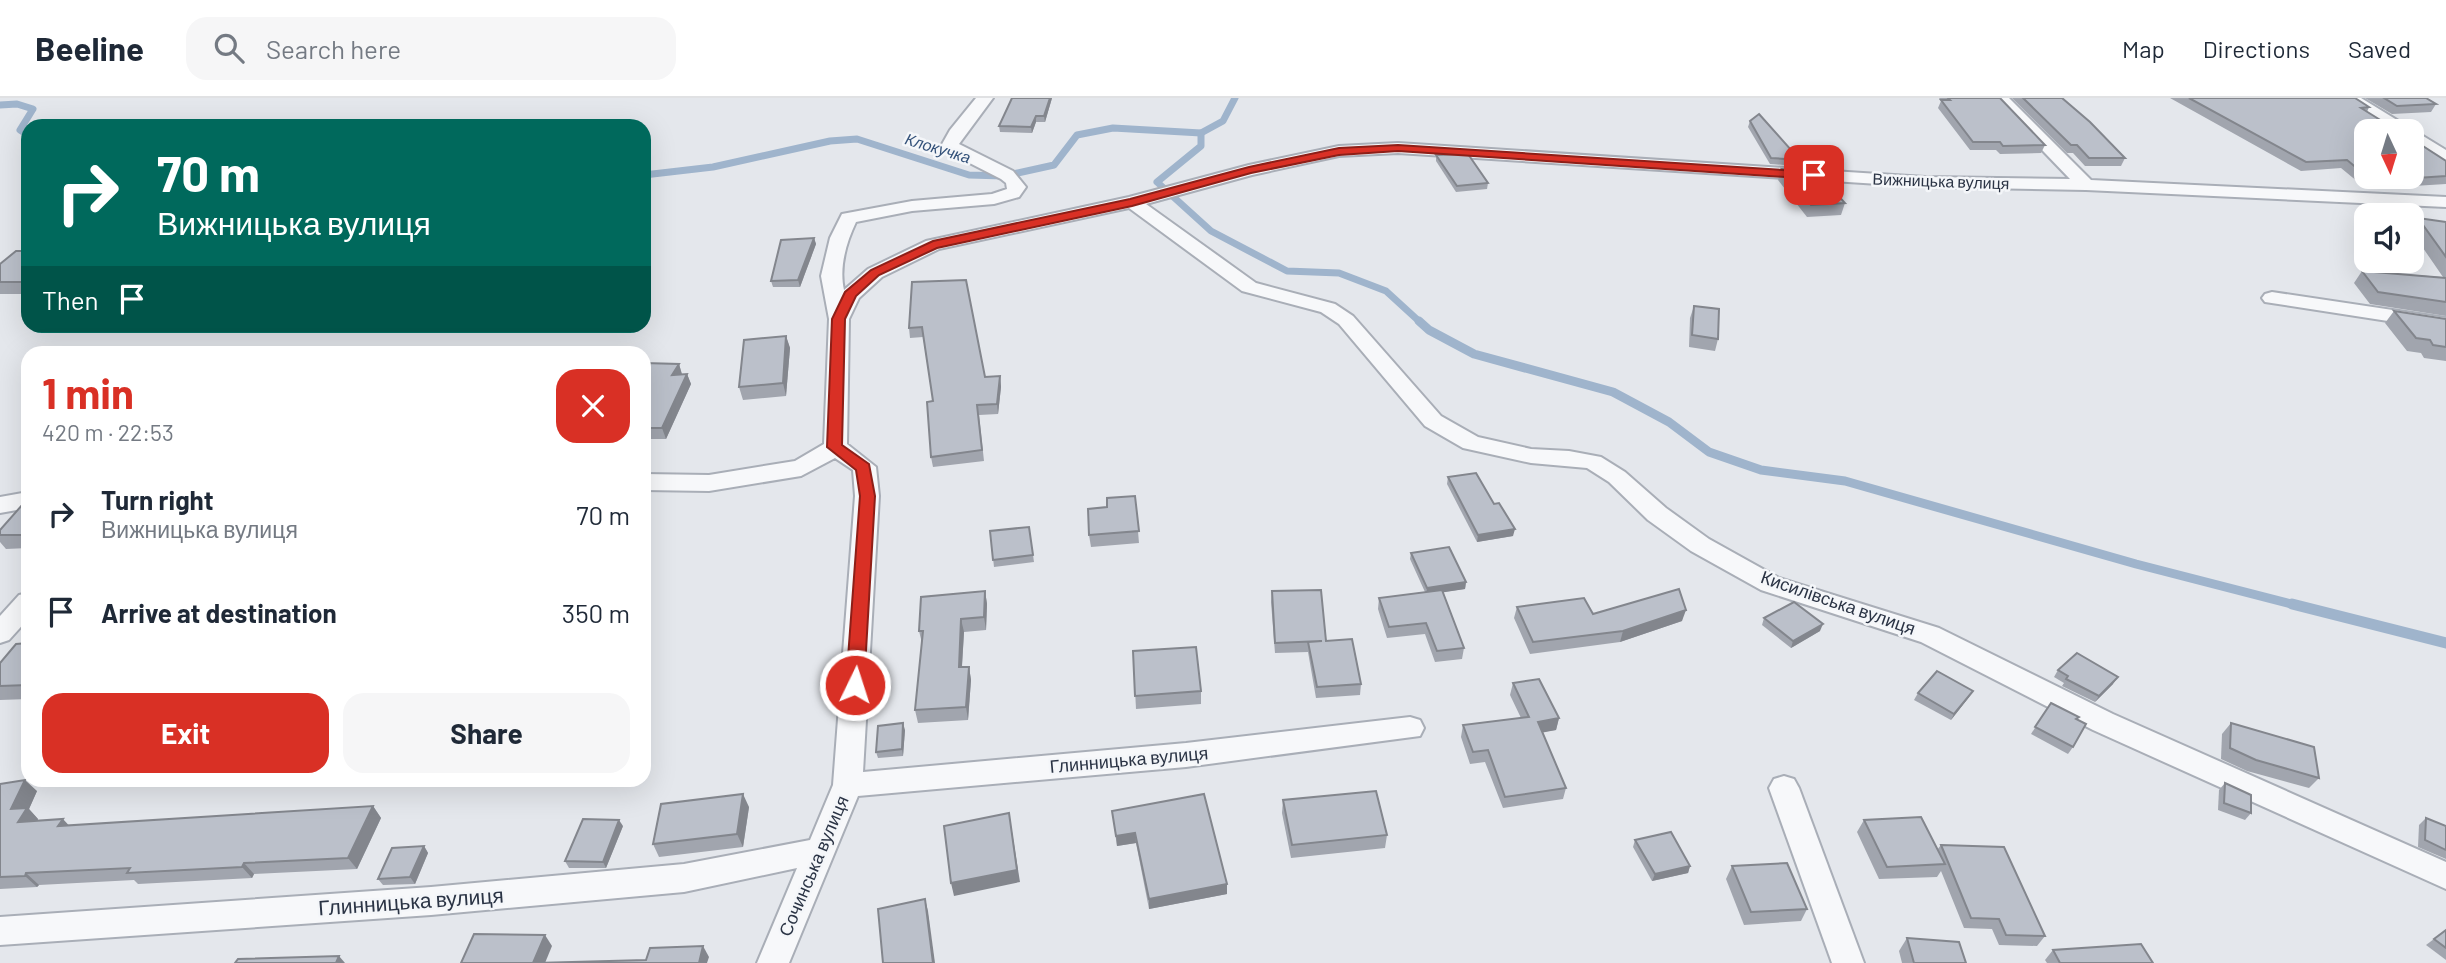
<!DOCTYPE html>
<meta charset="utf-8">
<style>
:root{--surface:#fff;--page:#f6f6f7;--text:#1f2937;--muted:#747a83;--line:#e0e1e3;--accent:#d93025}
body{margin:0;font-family:Barlow,sans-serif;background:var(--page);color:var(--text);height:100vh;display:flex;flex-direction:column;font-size:26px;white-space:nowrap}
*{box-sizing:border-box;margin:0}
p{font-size:23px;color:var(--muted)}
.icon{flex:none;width:38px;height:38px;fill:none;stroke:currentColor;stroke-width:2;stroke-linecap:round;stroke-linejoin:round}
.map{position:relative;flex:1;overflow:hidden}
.drawer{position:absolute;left:21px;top:248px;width:630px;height:441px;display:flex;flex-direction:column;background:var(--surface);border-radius:21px;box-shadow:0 7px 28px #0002}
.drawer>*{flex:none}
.guide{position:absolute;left:21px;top:21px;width:630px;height:214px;border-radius:21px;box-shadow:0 7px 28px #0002;background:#00695c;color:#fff;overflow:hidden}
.needle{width:46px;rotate:176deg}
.tools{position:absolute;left:2354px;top:21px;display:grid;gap:14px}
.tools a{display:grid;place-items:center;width:70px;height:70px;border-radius:14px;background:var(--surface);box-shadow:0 7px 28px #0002;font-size:35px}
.pin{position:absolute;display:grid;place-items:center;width:60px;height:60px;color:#fff;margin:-30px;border-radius:14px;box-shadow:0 4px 10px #0006}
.me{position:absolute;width:77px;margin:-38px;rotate:4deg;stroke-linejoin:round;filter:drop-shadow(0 0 5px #0008)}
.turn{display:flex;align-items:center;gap:24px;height:147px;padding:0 21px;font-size:32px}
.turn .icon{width:91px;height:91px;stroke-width:2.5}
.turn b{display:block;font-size:49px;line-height:60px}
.then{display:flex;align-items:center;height:66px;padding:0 21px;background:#0003;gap:14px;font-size:26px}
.round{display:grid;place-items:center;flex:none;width:74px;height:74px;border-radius:21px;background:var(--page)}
.overview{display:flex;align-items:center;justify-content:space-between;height:119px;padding:0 21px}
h1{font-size:42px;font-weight:700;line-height:52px;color:var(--accent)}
.primary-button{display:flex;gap:14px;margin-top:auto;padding:14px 21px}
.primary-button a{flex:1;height:80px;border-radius:21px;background:var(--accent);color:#fff;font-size:28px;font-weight:700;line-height:80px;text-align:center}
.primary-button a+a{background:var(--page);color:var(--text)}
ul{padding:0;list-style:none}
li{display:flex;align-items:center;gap:21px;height:98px;padding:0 21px}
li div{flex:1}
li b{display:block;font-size:26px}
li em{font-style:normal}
header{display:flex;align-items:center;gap:42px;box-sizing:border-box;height:98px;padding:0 35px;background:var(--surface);border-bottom:2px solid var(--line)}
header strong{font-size:33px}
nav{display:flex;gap:38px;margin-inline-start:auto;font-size:24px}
.search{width:490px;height:63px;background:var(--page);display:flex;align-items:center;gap:18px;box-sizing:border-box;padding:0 24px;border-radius:21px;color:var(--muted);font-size:26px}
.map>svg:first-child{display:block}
</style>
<header>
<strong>Beeline</strong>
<div class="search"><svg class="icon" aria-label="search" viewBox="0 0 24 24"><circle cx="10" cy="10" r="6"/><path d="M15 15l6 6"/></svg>Search here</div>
<nav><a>Map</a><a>Directions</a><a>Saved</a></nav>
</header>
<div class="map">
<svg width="2446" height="865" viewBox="0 0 2446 865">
<rect width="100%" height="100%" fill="#e4e7ec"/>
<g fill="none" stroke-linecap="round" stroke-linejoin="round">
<g stroke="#9fb4cc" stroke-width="7">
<polyline points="0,7 17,6 33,11 20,32 28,37"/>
<polyline points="1201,35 1201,48 1157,84 1211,133 1287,173 1339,175 1386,193 1421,225"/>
<polyline points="644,77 713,69 830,43 857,41 969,77 1004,78 1054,67 1077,37 1113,30 1201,35 1223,23 1235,0"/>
</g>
<polyline stroke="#9fb4cc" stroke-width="9" points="1419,223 1429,232 1474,256 1613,294 1669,324 1709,354 1761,372 1845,383 2136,466 2299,508"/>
<polyline stroke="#9fb4cc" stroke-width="11" points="2292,506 2446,545"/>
<g stroke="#a9aeb7" stroke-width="4">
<g id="minor">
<path d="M976,0H993L959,46L1013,73L1026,89L1019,99L994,106L912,113L856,124C846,145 839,169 844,192L868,171L926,143L1129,99L1249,67L1339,48L1398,45L1925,79L2070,81L1992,0H2009L2091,82L2446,99V109L2086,92L1925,89L1398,55L1339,58L1252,77L1146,106L1256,185L1335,206L1353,218L1441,318L1478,339L1531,351L1569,353L1601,359L1625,374L1666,410L1709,441L1779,480L1939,530L2113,616L2446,764V791L2093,632L1921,544L1761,492L1691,453L1648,422L1609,384L1587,370L1531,365L1463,350L1425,328L1339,226L1321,214L1242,193L1129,110L939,151L882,179L859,200L849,221L847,346L876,369L879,398L863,674L1186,645L1410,619L1420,622L1424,630L1420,638L1186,669L858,698L789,865H757L797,770L684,794L431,817L0,847V819L431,789L684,766L810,742L833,687L855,398L853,372L835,360L801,378L709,393L644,392V376L709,377L795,363L824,346L829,221L821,178L830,140L842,116L912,103L992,96L1007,91L1006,85L1001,81L952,56L941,48L950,32Z"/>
<polygon points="2342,0 2361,0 2446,52 2446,64 2412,45 2412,33 2393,33"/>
<polygon points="2272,194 2446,220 2446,232 2265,204 2262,200 2265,196"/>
<polygon points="28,394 28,410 0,415 0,399"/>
<polygon points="28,495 28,521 9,542 0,545 0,518 19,497"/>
<polygon points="1784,678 1794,681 1799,690 1864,865 1832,865 1769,690 1774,681"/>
</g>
</g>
<use href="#minor" fill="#f7f8fa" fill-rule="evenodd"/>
</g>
<g fill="#a1a5ae">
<polygon points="1012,0 1052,0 1045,24 1036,24 1032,35 1000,34 999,28"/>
<polygon points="1939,0 2000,0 2045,47 2041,55 2000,56 1996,52 1970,52 1938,10 1941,3"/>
<polygon points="2012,0 2062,0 2125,60 2121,68 2085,68 2073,55 2067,55"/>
<polygon points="2170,0 2355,0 2369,9 2367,14 2366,79 2412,79 2446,63 2446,86 2381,90 2377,84 2358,84 2341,70 2301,73"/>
<polygon points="2365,0 2426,0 2436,6 2431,14 2392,16"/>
<polygon points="1750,23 1800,62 1798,68 1770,66 1748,29"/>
<polygon points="1436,57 1488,85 1487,91 1456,94 1436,63"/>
<polygon points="1782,71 1845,105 1841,117 1807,119 1778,82"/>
<polygon points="2418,120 2446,124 2446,218 2370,206 2354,185 2362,173 2443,179 2412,134 2412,131"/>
<polygon points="814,140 816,146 800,189 773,189 771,183"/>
<polygon points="28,153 28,196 0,196 0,166"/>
<polygon points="912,184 985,279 1000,278 1001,289 998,316 979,317 984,363 933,369 931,359 933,303 923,239 910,240 909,230"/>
<polygon points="1694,208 1718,241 1715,253 1689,249 1690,220"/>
<polygon points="2394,213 2446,221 2446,263 2424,260 2421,255 2407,253 2385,225"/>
<polygon points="786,238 790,250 786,298 743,302 739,289"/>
<polygon points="644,265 679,266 682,276 687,276 691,286 666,341 644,341"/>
<polygon points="1448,379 1494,406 1513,438 1477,444 1447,386"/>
<polygon points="1135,398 1139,445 1091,449 1089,437"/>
<polygon points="28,406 28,450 6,451 0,444 0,432"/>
<polygon points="1029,429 1034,464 994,469 990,433"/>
<polygon points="1411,455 1466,484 1465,491 1443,494 1464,550 1462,561 1435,564 1425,536 1387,540 1378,511 1379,500 1425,494 1410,461"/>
<polygon points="985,493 987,506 986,532 964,534 962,569 969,569 971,582 968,622 918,625 915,612 922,545 919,533"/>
<polygon points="1272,493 1326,543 1361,586 1360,597 1316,600 1308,554 1275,555 1271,504"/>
<polygon points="1517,509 1593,516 1682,523 1620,544 1530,556 1514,520"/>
<polygon points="1764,520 1820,533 1791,550 1762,527"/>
<polygon points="28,545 28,601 0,602 0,565"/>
<polygon points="1133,553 1201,593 1201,606 1136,611"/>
<polygon points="2058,572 2113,586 2095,604 2062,588 2064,585 2054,579"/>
<polygon points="1513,585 1559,620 1556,632 1542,634 1566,690 1563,701 1503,710 1485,664 1470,666 1461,639 1463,627 1521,620 1510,597"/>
<polygon points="1918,595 1969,599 1951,622 1914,602"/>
<polygon points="2051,605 2073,649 2068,656 2031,636"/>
<polygon points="2231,625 2319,680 2309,690 2247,673 2221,661 2222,636"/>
<polygon points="905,632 903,658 878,660 876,654"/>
<polygon points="2225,685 2251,715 2245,722 2218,712 2219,692"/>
<polygon points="0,686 37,693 29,711 38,721 38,723 69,728 373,708 381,720 357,771 254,776 252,780 138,786 134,782 39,787 37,789 0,791"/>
<polygon points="1283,702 1387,737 1385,750 1291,760 1282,715"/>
<polygon points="749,709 743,749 659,759 653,746"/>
<polygon points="1112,713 1227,786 1227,796 1149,811 1136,745 1117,748"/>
<polygon points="2426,720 2446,728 2446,761 2418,749 2419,727"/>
<polygon points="1864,722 1937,752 1941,747 2045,838 2037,848 1999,847 1992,831 1964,830 1941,773 1937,779 1879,781 1857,734"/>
<polygon points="623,728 606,770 569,770 565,763"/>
<polygon points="1635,742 1690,768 1688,775 1652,783 1633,749"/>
<polygon points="424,748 428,755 415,786 383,787 378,781"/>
<polygon points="1732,768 1807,811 1801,823 1744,827 1726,781"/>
<polygon points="2446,832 2446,862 2426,847"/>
<polygon points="1907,840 1966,865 1902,865 1899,853"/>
<polygon points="2053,852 2153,865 2047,865 2045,862"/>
</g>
<g fill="#83868d">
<polygon points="1050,0 1052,0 1045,24 1044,18"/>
<polygon points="1036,18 1036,24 1032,35 1031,29"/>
<polygon points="814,140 816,146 800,189 798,182"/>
<polygon points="786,238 790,250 786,298 783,285"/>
<polygon points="679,266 682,277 672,277"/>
<polygon points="687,276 691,286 666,341 662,330"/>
<polygon points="1000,278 1001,289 998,316 997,306"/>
<polygon points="1515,431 1513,438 1477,444 1478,437"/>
<polygon points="1466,484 1465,491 1426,497 1427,490"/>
<polygon points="985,493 987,506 986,532 984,519"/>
<polygon points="1686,512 1682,523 1620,544 1623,533"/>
<polygon points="961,521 964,534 961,582 959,569"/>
<polygon points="1823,526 1820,533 1791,550 1793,543"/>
<polygon points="969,569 971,582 968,622 966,609"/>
<polygon points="2118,579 2113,586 2095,604 2099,598"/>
<polygon points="1973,593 1969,599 1951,622 1954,616"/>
<polygon points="1559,620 1556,632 1535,636 1538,624"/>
<polygon points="903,625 905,632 903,658 902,651"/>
<polygon points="25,682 37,693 29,711 38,721 30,735 18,724 11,711"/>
<polygon points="743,696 749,709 743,749 737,736"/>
<polygon points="373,708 381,720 357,771 348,760"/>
<polygon points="1009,715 1020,784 954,798 951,785"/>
<polygon points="63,721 74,733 58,728"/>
<polygon points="619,722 623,728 606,770 603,764"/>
<polygon points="1135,735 1136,745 1117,748 1116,738"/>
<polygon points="424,748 428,755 415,786 410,779"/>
<polygon points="244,765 254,776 252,780 242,769"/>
<polygon points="1690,768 1688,775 1652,783 1655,776"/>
<polygon points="26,775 39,787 37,789 25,778"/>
<polygon points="1227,786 1227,796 1149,811 1149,801"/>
<polygon points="925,801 928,813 935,865 933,865"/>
<polygon points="545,837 552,848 545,865 533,865"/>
<polygon points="703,848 709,859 707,865 699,865"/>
<polygon points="339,858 345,865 336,865"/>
</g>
<g fill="#bbc0ca" stroke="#83868d" stroke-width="2">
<polygon points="1012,0 1050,0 1044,18 1036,18 1031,29 999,28"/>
<polygon points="1948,0 2000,0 2045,47 2003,48 2000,44 1973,44 1941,2 1950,2"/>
<polygon points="2023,0 2062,0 2090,24 2125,60 2089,60 2077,47 2071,47"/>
<polygon points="2189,0 2355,0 2369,9 2361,10 2398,33 2366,33 2366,76 2364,76 2347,62 2306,64"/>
<polygon points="2384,0 2426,0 2436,6 2397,8"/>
<polygon points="1759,16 1800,62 1771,60 1750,23"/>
<polygon points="2412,41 2446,63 2446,78 2387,82 2384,79 2412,79"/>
<polygon points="1468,56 1488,85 1457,88 1436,57"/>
<polygon points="1782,71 1816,73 1845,105 1811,107"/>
<polygon points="2418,120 2446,124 2446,159"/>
<polygon points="814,140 798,182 771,183 781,142"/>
<polygon points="16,153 28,153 28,184 0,184 0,166"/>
<polygon points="2362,173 2446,180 2446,204 2378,194"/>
<polygon points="966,182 985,279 1000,278 997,306 977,307 982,352 931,359 927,304 933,303 922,229 909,230 912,184"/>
<polygon points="1694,208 1719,211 1718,241 1692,237"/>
<polygon points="2394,213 2446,221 2446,249 2433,247 2430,242 2416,240"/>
<polygon points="786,238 783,285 739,289 744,242"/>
<polygon points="644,265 679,266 672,277 687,276 662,330 644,330"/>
<polygon points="1476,375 1494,406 1499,405 1515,431 1478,437 1448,379"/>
<polygon points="1135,398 1139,433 1089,437 1088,411 1107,409 1107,400"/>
<polygon points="23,406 28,406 28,437 0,437 0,432"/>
<polygon points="1029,429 1033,457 993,462 990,433"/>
<polygon points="1449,449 1466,484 1427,490 1411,455"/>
<polygon points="1679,491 1686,512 1623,533 1533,544 1517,509 1584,500 1593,516"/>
<polygon points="1321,492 1326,543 1352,541 1361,586 1317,589 1308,544 1322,543 1275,545 1272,493"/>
<polygon points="1442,492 1464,550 1437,553 1426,525 1389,529 1379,500"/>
<polygon points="985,493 984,519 961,521 959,569 969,569 966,609 915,612 923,533 919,533 921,499"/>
<polygon points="1794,504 1823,526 1793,543 1764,520"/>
<polygon points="28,545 28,587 0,588 0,565 16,546"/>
<polygon points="1196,549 1201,593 1135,598 1133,553"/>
<polygon points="2077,555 2118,579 2099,598 2066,581 2068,578 2058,572"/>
<polygon points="1937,573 1973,593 1954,616 1918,595"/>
<polygon points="1539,581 1559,620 1538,624 1566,690 1505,699 1488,652 1473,654 1463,627 1529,619 1513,585"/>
<polygon points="2051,605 2079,619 2076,621 2086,626 2073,649 2035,629"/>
<polygon points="903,625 902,651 876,654 878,628"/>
<polygon points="2231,625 2314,649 2319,680 2256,662 2230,650"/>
<polygon points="25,682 11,711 27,710 18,724 63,721 58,728 373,708 348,760 244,765 242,769 127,775 130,770 26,775 25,778 0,779 0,686"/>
<polygon points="2225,685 2251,697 2251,715 2224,705"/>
<polygon points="1376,693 1387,737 1292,747 1283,702"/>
<polygon points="743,696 737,736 653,746 661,706"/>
<polygon points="1204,696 1227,786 1149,801 1135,735 1116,738 1112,713"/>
<polygon points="1009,715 1017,772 951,785 944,728"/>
<polygon points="1921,719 1945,766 1887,769 1864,722"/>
<polygon points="2426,720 2446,728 2446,752 2425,742"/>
<polygon points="583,721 619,722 603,764 565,763"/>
<polygon points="1671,734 1690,768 1655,776 1635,742"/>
<polygon points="1941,747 2004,749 2045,838 2006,837 1999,821 1971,820"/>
<polygon points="424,748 410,779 378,781 392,750"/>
<polygon points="1787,765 1807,811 1751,814 1732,768"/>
<polygon points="925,801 933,865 883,865 878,811"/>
<polygon points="2446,832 2446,850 2434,841"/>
<polygon points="474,836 545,837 533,865 461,865"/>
<polygon points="1907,840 1959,844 1966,865 1914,865"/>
<polygon points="2141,846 2153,865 2060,865 2053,852"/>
<polygon points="703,848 699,865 535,865 646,862 650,850"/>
<polygon points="339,858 336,865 235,865 238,861"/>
</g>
<polygon fill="#d93025" stroke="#8d1f18" stroke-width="2" points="1398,47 1814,74 1820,77 1814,81 1398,53 1339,57 1251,75 1132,108 937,150 879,177 856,198 845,221 842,347 869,366 875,398 864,587 862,592 849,592 846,587 860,398 856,372 827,349 832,221 845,194 871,172 933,143 1130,101 1249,69 1339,50"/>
<g text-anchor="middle" stroke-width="5" stroke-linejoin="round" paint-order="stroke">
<g font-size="16" font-style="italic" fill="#34527a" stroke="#f4f6f9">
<text transform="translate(938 50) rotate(17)" y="6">Клокучка</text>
</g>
<g font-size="16" fill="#2b3445" stroke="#f4f6f9">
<text transform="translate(1941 83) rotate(2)" y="6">Вижницька вулиця</text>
</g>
<g font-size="18" fill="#2b3445" stroke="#f4f6f9">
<text transform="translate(1838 505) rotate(19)" y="6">Кисилівська вулиця</text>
<text transform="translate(1129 662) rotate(-5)" y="6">Глинницька вулиця</text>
<text transform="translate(814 768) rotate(-67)" y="6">Сочинська вулиця</text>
</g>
<g font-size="21" fill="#2b3445" stroke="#f4f6f9">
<text transform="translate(411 804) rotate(-4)" y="7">Глинницька вулиця</text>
</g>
</g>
</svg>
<div class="tools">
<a><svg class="needle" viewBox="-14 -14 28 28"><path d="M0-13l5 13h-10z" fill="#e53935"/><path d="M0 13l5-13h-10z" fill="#747a83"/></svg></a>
<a><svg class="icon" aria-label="sound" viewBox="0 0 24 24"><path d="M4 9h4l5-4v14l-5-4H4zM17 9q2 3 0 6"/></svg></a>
</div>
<div class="pin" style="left:1814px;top:77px;background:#d93025"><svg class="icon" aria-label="arrive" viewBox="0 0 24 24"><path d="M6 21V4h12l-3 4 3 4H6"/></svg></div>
<svg class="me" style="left:855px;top:587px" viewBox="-20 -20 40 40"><circle r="17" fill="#d93025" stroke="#fff" stroke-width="3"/><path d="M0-11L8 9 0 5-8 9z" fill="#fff"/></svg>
<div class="guide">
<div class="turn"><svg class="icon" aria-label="right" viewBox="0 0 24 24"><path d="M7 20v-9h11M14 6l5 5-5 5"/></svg><div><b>70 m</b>Вижницька вулиця</div></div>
<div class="then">Then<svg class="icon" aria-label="arrive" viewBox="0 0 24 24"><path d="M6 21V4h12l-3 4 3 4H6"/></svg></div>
</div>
<section class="drawer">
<div class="overview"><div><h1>1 min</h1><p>420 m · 22:53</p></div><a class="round" style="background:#d93025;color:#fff"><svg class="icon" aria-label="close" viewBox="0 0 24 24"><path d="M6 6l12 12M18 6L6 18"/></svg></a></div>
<ul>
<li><svg class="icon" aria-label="right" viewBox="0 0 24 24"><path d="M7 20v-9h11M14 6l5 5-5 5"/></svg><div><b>Turn right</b><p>Вижницька вулиця</p></div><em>70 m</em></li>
<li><svg class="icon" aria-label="arrive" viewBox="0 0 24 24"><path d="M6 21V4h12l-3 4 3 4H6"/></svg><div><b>Arrive at destination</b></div><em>350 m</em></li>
</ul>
<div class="primary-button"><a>Exit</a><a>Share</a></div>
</section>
</div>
